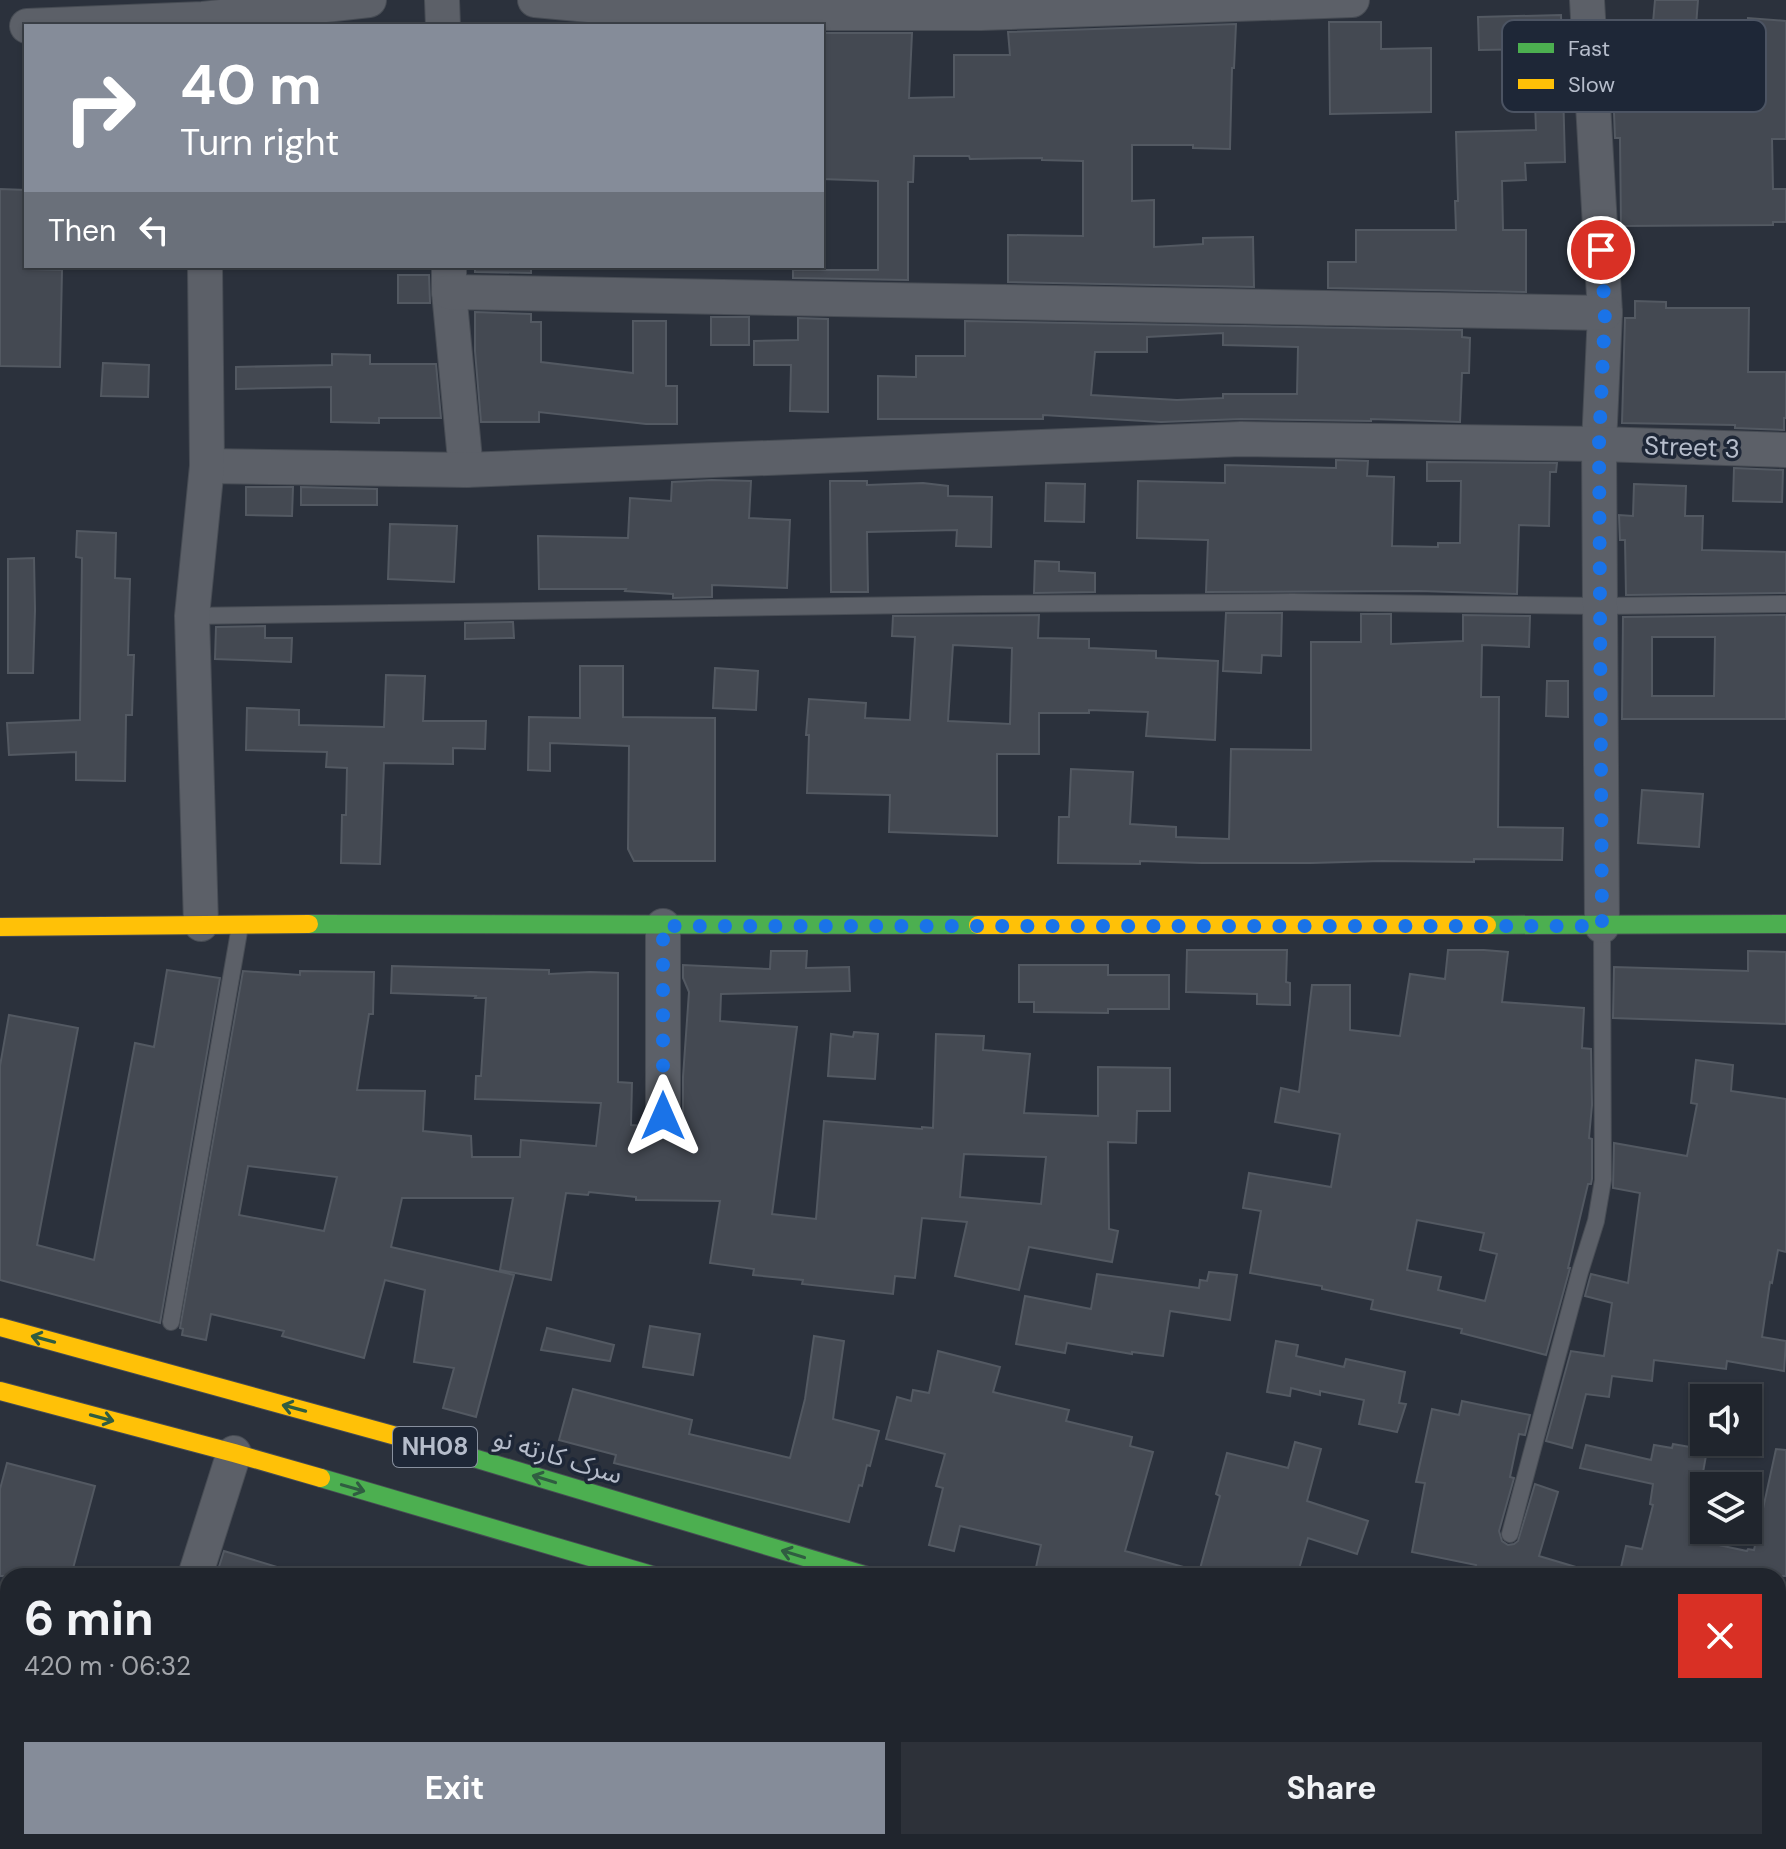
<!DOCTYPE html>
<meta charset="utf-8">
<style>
:root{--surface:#20252d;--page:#2d3139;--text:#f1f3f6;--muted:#a2a5aa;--line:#3d4249;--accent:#858c99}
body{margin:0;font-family:"DM Sans","Noto Sans Arabic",sans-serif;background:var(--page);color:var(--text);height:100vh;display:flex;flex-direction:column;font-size:30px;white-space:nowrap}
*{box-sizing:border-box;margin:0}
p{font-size:26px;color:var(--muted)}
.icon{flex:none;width:44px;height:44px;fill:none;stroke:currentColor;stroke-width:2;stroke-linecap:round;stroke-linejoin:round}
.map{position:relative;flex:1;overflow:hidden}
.details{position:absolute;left:0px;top:1568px;width:1786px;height:282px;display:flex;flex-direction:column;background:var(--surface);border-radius:24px 24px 0 0;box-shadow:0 2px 6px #0004,0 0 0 2px var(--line)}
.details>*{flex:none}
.hud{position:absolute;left:24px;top:24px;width:800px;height:244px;border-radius:0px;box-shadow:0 2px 6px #0004,0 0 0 2px var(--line);background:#858c99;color:#fff;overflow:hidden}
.fabs{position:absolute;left:1690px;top:1384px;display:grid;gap:16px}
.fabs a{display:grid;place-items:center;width:72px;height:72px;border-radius:0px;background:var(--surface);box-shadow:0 2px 6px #0004,0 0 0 2px var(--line);font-size:40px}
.pin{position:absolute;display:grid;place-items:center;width:68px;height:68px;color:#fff;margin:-34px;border:4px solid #fff;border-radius:50%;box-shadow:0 2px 8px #0007}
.me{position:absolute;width:88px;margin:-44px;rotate:0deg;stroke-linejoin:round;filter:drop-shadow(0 0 6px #0008)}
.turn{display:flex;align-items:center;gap:28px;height:168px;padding:0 24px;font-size:36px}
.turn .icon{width:104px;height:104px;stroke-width:2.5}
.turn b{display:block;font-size:56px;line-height:68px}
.then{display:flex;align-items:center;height:76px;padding:0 24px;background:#0003;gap:16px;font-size:30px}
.round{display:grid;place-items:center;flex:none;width:84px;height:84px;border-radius:0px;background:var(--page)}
.headline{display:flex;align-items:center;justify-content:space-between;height:136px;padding:0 24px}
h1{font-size:48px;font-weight:700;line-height:60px}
.primary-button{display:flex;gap:16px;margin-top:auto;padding:16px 24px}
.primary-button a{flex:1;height:92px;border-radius:0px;background:var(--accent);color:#fff;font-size:32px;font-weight:700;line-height:92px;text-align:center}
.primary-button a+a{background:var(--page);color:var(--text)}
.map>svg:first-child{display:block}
</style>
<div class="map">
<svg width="1786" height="1849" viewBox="0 0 1786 1849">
<rect width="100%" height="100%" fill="#2b313c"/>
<g fill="#444952" stroke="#535962" stroke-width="2" fill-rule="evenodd">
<polygon points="1655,0 1698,0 1691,91 1695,91 1695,95 1741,95 1748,18 1786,21 1786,139 1772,139 1773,189 1786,189 1786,222 1773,222 1773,225 1621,226 1620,138 1615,138 1614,112 1631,112 1631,91 1647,91"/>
<polygon points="1561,15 1565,162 1525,163 1526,180 1502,181 1503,230 1526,230 1526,292 1328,288 1328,262 1356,262 1356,230 1456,230 1455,201 1458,201 1456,132 1536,130 1533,49 1479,50 1478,17"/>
<polygon points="1329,22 1381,22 1381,49 1431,48 1431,112 1330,114"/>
<polygon points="1236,24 1234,68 1232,68 1230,149 1193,148 1193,145 1132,145 1132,201 1154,200 1154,247 1203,244 1203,238 1253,237 1254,287 1008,282 1008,235 1083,236 1083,161 1042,160 1042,158 970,159 969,156 914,156 913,182 908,182 908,280 793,278 793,270 878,270 878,181 822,179 822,33 912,33 909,98 954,97 954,55 1010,55 1008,32"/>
<polygon points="0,189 26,190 26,269 62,270 60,367 0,366"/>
<polygon points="475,266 531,266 531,273 475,272"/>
<polygon points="398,275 429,275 430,303 398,303"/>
<polygon points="1635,301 1666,302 1666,308 1749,308 1748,372 1786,372 1786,418 1784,418 1784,430 1735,428 1735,425 1622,423 1625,318 1635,318"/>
<polygon points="475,312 531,314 531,322 541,322 541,362 633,373 633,321 666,321 666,386 677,386 677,424 646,424 539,412 539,422 481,422 475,351"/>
<rect x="711" y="317" width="38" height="28"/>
<polygon points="798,318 828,319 828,412 790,411 791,365 754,365 754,341 798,340"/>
<path d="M965,321L1462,330V337L1470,338L1469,373H1462L1460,422L1371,419V421L1241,419L1161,422L1043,415V419H878V376L916,377V356H965ZM1223,333V345L1298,347L1297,394H1223V398L1177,400L1091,395L1095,352H1147V337Z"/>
<polygon points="332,354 370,355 370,364 436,364 441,418 379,418 379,423 331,422 331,387 236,389 236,367 332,365"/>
<polygon points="103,363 149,365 148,397 101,396"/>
<polygon points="1336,460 1368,461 1367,476 1394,477 1392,546 1438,547 1438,543 1460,543 1461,481 1427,481 1427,462 1557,463 1556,472 1550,472 1549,526 1519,525 1517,594 1419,591 1206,592 1208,540 1137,538 1138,481 1225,483 1225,465 1336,468"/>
<polygon points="1734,468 1783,470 1782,502 1733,501"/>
<polygon points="712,480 751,481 749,518 790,520 787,588 712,585 712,597 673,598 673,594 625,591 626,589 539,589 538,536 628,538 630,498 671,501 672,482"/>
<polygon points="830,481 867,481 867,485 923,483 948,486 948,496 992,497 991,547 956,546 957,530 867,532 868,592 831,592"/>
<polygon points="1046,483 1085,484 1084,522 1045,521"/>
<polygon points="1634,484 1686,486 1685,516 1703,516 1702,550 1786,552 1786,593 1626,595 1625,540 1620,540 1619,515 1633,516"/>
<polygon points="246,487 293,487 292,516 246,515"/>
<polygon points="301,487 377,489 377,505 301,505"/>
<polygon points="390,524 457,526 454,582 388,579"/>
<polygon points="77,531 116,533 115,578 130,579 128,655 134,655 133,684 132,715 126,715 125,781 76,780 76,752 9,755 7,723 80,720 82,558 76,557"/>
<polygon points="34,558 35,610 33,673 8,673 8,559"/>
<polygon points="1035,561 1059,562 1059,571 1095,573 1095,592 1034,593"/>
<polygon points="1226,613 1282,613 1281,656 1262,655 1261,673 1223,671"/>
<polygon points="1361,614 1391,614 1391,644 1463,641 1463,615 1530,616 1529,647 1482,645 1481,697 1499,697 1498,827 1563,828 1562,860 1474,859 1474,862 1382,861 1311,863 1201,863 1140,861 1140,864 1058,863 1059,817 1069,817 1071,769 1133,772 1130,824 1176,827 1176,837 1229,839 1231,749 1311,750 1311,642 1361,642"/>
<path d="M1039,615L1038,638L1089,639V648L1156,651V658L1218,661L1215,740L1146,736L1148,712L1089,710V713H1039V754H997V836L889,832L890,795L807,793L809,735H806L809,699L866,703L865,718L910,720L915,637L892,636L893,616ZM953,645L1012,648L1010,724L948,721Z"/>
<path d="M1786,615V719H1622L1623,617ZM1652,637H1715L1714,696H1652Z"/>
<polygon points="513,622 514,638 465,639 465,623"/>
<polygon points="265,626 265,638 292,638 291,662 215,659 216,627"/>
<polygon points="580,666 623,666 623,717 715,718 715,861 634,861 628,849 629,746 550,743 550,771 528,770 529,717 580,718"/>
<polygon points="715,668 758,671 756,710 713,708"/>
<polygon points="386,675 425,676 423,721 486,721 485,749 453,748 453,764 384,763 380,864 341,863 342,815 346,815 347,768 326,767 327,752 246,750 247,708 299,710 299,725 384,727"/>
<polygon points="1547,681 1568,681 1568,717 1546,716"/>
<polygon points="1642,790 1703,794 1699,847 1638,843"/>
<polygon points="1187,950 1287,950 1286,982 1290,983 1290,1005 1257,1004 1257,994 1186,992"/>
<path d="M1448,950H1484L1508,952L1502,1002L1584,1008L1582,1048L1591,1049L1592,1105L1589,1138L1592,1139V1179L1591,1184H1588L1568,1268H1570L1546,1355L1461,1333L1462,1329L1371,1309L1373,1300L1322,1289V1286L1250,1273L1261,1211L1243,1208L1249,1173L1331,1187L1340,1134L1275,1122L1281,1088L1299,1092L1312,985H1350V1030L1400,1036L1410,974L1445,979ZM1417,1220L1484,1233L1480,1250L1497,1254L1485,1301L1438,1290L1441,1277L1407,1270Z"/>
<path d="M771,951H807L806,968L849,967L850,991L721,994L720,1021L797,1027L772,1214L816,1219L824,1121L922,1129V1127L933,1128L936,1034L984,1036L983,1050L1030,1054L1024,1113L1098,1116V1067L1170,1068V1111H1137L1136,1143L1108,1142L1109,1229L1118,1231L1112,1262L1029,1247L1019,1290L955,1276L967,1222L922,1218L915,1278L895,1276L893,1294L802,1284L803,1280L753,1275L754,1269L710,1263L720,1201L636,1200V1197L589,1192L588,1195L566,1193L551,1280L500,1270L513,1198H402L391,1247L514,1275L476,1417L443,1408L454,1368L414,1362L425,1290L385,1280L364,1358L282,1336L284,1331L211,1314L206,1340L182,1335L183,1329L180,1328L243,971L300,975V971L374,972L373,1014H369L357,1090L425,1091L423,1131L471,1136L472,1157H520L521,1140L596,1146L601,1103L475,1099L476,1076H481L486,998H475L476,996L391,993L392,966L549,970V974L590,972L618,973V1082L632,1083L631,1125L646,1126L654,1134L664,1136L672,1134L680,1127L683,1116V1077L689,992L683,978V965L770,969ZM964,1154L1046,1157L1041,1204L960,1197ZM248,1166L337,1177L324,1231L239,1215Z"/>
<polygon points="1748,951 1786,952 1786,1024 1613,1018 1614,967 1748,971"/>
<polygon points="1019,965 1108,965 1108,975 1169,975 1169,1009 1108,1009 1108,1013 1034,1012 1034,1002 1019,1002"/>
<polygon points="167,970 220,978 160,1323 0,1280 0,1066 9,1015 78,1028 37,1245 94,1260 135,1043 154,1047"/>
<polygon points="854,1032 878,1034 875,1079 828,1076 831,1034 853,1037"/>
<polygon points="1696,1060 1733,1065 1731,1091 1786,1099 1786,1252 1778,1250 1772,1283 1770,1282 1762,1337 1786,1341 1784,1371 1727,1361 1726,1369 1654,1360 1652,1381 1612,1376 1609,1397 1586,1394 1572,1448 1546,1441 1571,1351 1604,1356 1612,1303 1585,1296 1591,1274 1628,1283 1640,1193 1613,1188 1614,1143 1687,1156 1697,1104 1691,1103"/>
<polygon points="1209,1272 1237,1275 1230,1320 1170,1311 1163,1356 1132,1352 1132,1354 1067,1343 1065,1353 1016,1344 1025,1296 1091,1309 1097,1274 1199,1288 1200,1280 1207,1281"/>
<polygon points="650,1326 700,1334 693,1375 643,1367"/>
<polygon points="547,1328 614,1345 610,1361 541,1350"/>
<polygon points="814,1336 844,1341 833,1419 879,1431 870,1466 867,1465 862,1486 859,1485 849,1522 614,1463 616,1455 559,1440 573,1389 692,1420 689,1434 790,1458 805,1399"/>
<polygon points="1276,1341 1298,1345 1296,1356 1344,1367 1346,1359 1405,1372 1399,1403 1406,1404 1397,1432 1359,1424 1364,1400 1320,1391 1320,1395 1291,1388 1290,1396 1267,1392"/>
<polygon points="938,1351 1000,1367 993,1392 1069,1410 1066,1421 1132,1437 1130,1446 1153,1452 1125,1551 1191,1569 1190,1576 1034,1576 1041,1545 960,1526 954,1551 929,1545 943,1488 936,1486 945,1454 886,1439 897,1397 911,1401 913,1390 929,1393"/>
<polygon points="1462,1401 1530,1415 1525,1435 1519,1434 1510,1477 1514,1478 1499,1531 1502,1541 1508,1545 1514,1544 1518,1541 1535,1484 1558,1492 1539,1556 1586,1570 1585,1576 1473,1576 1476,1565 1412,1552 1425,1483 1416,1482 1432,1409 1459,1415"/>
<polygon points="1295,1442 1321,1449 1307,1501 1368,1521 1357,1554 1308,1538 1297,1576 1198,1576 1220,1496 1216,1494 1227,1453 1288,1468"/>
<polygon points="1673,1444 1707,1450 1702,1478 1704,1478 1704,1542 1747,1551 1748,1549 1754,1550 1776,1449 1786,1450 1786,1576 1619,1576 1626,1546 1642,1549 1653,1505 1650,1504 1653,1484 1580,1468 1586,1445 1651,1460 1654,1445 1672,1448"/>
<polygon points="7,1463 95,1486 71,1576 0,1576 0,1489"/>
<polygon points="224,1551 287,1570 287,1576 216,1576"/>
</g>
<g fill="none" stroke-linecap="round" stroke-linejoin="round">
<g stroke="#474c54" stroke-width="18">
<g id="lane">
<polyline points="192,616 982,604 1292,602 1600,606 1786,604"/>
<polyline points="171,1322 240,926"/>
<polyline points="1510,1534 1580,1272 1596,1221 1603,1180 1602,928"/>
</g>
</g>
<g stroke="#474c54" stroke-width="36">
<g id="street">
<polyline points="442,0 443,26"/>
<polyline points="535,0 676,13 981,13 1352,0"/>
<polyline points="1587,0 1605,313 1599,444 1602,926"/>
<polyline points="27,26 203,19 369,0"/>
<polyline points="449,266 449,292 466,470"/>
<polyline points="449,292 1605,313"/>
<polyline points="207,466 466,470 1241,439 1599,444 1786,450"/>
<polyline points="201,924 192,616 207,466 205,266"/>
<polyline points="663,926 663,1116"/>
<polyline points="195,1576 234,1453"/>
<polyline points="434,1842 444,1849"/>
<polyline points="118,1849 120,1842"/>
<polyline points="1120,1849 1122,1842"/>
</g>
</g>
<g stroke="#474c54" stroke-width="20">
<g id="fast">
<polyline points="309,924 978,925"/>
<polyline points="1487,925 1786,924"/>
<polyline points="447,1450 868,1576"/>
<polyline points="321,1478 655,1576"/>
<polyline points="1557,1842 1580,1849"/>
<polyline points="1768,1842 1786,1847"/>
</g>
</g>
<g stroke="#474c54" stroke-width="20">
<g id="slow">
<polyline points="978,925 1487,925"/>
<polyline points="0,927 309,924"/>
<polyline points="0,1327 447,1450"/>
<polyline points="0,1391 234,1453 321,1478"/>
</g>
</g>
<use href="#lane" stroke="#5c6068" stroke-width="16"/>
<use href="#street" stroke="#5c6068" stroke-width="34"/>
<use href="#fast" stroke="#4caf50" stroke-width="18"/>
<use href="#slow" stroke="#ffc107" stroke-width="18"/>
</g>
<defs><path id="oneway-shaft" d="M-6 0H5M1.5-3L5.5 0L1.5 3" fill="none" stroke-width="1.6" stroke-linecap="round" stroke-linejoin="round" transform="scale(2)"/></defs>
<g stroke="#305d41">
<use href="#oneway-shaft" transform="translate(43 1339) rotate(-165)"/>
<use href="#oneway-shaft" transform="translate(294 1408) rotate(-165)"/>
<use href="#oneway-shaft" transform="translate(102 1418) rotate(15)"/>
<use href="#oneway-shaft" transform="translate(544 1479) rotate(-163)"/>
<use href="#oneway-shaft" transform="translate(353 1488) rotate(16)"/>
<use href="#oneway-shaft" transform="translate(793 1554) rotate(-163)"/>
</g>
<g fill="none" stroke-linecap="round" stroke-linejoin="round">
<polyline stroke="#1a73e8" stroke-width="14" stroke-dasharray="0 25.2" points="663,1116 663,926 1602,926 1599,444 1605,313 1601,250"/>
</g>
<g text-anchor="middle" stroke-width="7" stroke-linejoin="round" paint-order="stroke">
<rect fill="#1e2737" stroke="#88909f" stroke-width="2" x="393" y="1427" width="84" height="40" rx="6"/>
<g font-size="24" font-weight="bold" fill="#b6bdcb">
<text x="435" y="1455">NH08</text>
</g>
<g font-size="26" fill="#b6bdcb" stroke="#1e2737">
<text transform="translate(1692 447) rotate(2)" y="9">Street 3</text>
<text transform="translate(558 1456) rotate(17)" y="9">سرک کارته نو</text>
</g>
</g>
<rect x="1502" y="20" width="264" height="92" rx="12" fill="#1e2737" stroke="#4c5463" stroke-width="2"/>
<rect x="1518" y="43" width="36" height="10" fill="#4caf50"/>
<rect x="1518" y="79" width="36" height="10" fill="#ffc107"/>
<g font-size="22" fill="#b6bdcb">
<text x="1568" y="56">Fast</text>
<text x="1568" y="92">Slow</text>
</g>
</svg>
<div class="fabs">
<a><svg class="icon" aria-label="sound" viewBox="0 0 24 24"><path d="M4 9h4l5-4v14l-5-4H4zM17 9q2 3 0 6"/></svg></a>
<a><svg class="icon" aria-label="layers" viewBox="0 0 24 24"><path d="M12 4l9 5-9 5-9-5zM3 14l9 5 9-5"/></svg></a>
</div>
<div class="pin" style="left:1601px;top:250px;background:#d93025"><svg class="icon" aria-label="arrive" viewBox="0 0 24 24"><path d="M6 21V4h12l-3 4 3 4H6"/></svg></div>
<svg class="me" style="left:663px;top:1116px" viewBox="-20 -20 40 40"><path d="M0-17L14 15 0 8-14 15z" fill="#1a73e8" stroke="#fff" stroke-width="4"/></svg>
<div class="hud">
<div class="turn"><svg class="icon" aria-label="right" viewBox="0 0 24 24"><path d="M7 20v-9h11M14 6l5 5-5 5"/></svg><div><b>40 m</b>Turn right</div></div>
<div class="then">Then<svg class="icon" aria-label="left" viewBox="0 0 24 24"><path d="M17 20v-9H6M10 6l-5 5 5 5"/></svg></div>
</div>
<section class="details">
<div class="headline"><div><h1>6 min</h1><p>420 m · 06:32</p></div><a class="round" style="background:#d93025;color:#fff"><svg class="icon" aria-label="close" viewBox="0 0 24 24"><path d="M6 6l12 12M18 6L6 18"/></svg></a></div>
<div class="primary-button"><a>Exit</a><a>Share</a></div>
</section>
</div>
